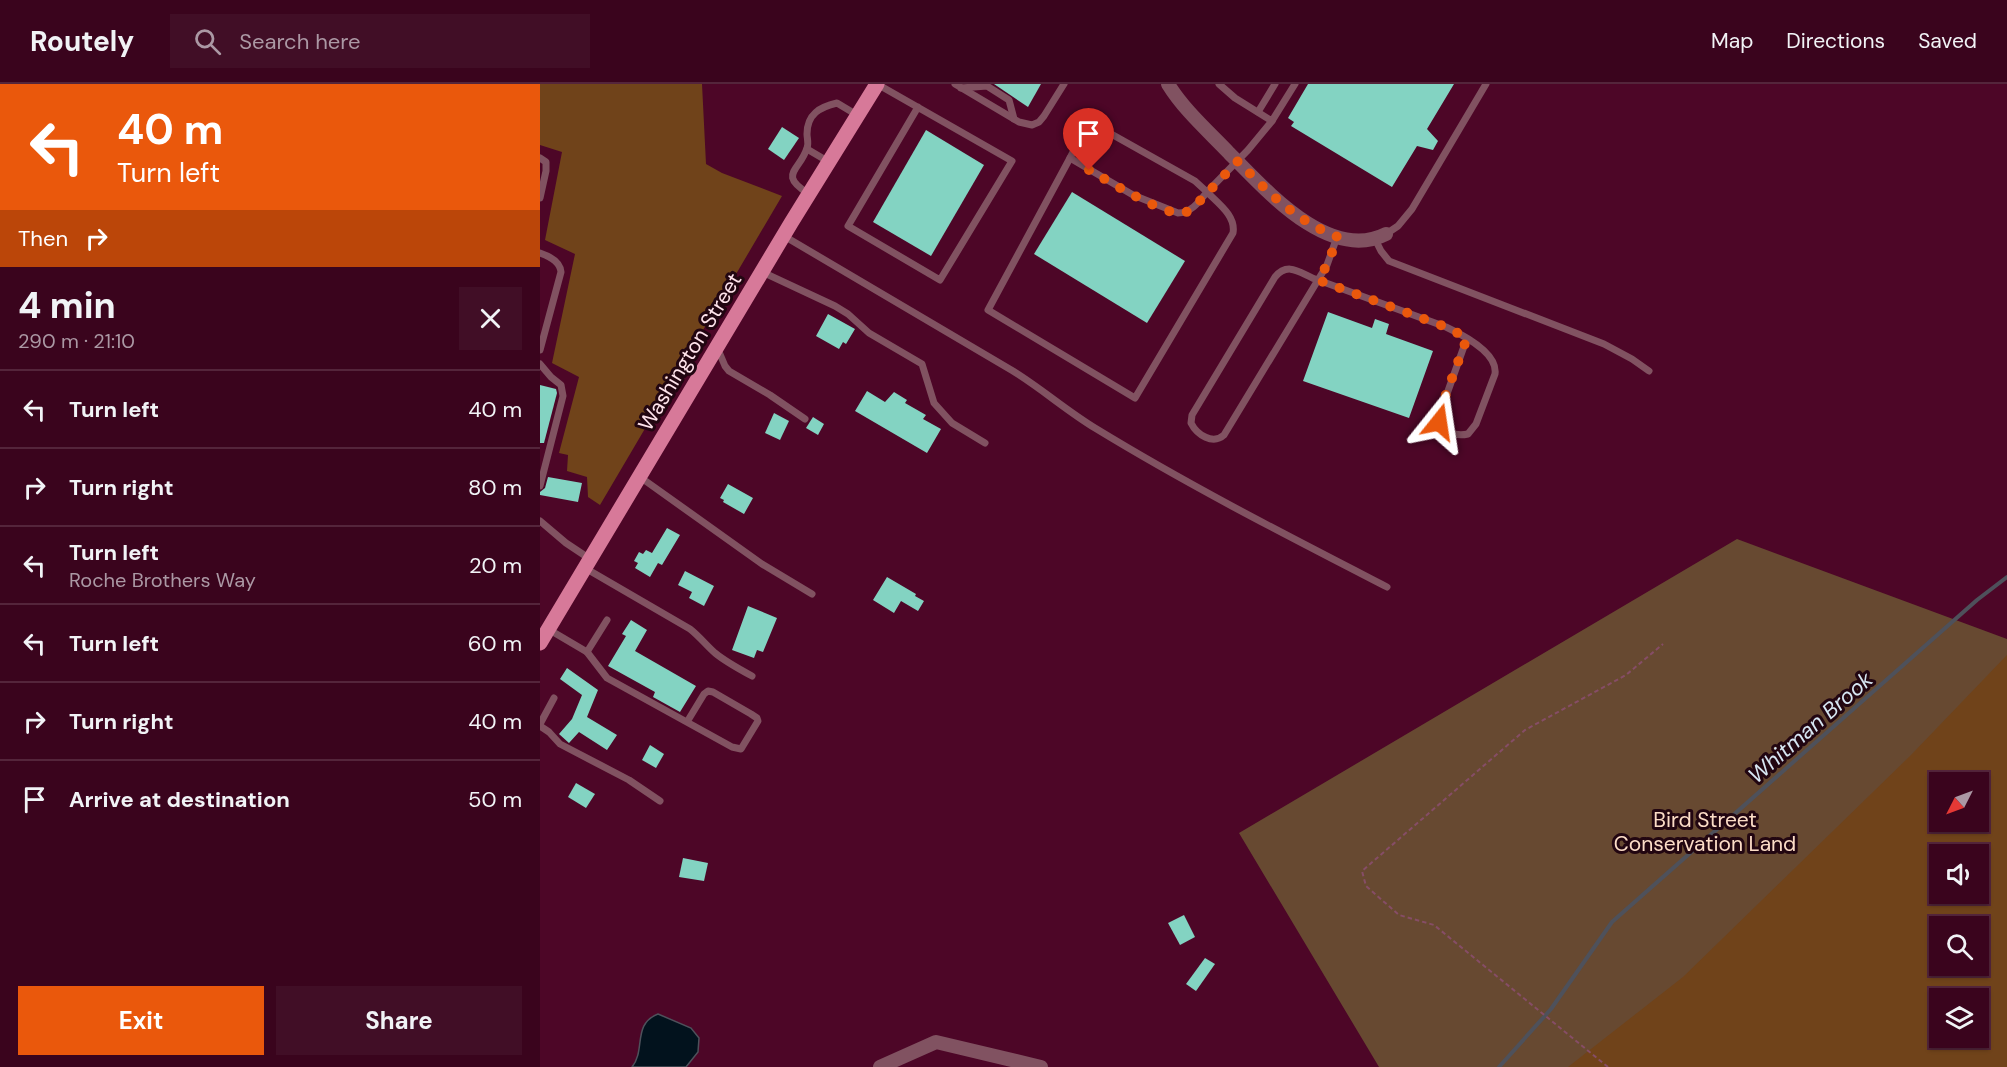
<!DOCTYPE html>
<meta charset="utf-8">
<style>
:root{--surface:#3a041d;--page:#410e26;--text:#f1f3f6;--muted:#ab98a4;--line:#54253b;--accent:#ea580c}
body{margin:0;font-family:"DM Sans",sans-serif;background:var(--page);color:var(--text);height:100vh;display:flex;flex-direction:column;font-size:22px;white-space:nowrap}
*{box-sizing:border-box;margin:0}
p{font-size:20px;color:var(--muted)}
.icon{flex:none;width:33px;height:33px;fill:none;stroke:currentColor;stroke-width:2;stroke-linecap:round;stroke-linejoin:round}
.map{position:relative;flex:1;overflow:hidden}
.panel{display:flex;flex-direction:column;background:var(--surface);width:540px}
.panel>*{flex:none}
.top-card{background:#ea580c;color:#fff;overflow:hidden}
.needle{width:39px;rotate:228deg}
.tools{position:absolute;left:1389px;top:688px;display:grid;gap:12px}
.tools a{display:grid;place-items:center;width:60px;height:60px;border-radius:0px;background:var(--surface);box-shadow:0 2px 4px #0004,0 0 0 2px var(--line);font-size:30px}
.pin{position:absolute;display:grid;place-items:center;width:51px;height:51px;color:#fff;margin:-62px -26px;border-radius:50% 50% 50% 0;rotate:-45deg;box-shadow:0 0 6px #0007}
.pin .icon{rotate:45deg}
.me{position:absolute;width:66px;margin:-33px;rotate:15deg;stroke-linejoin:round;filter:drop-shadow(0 0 4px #0008)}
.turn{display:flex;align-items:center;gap:21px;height:126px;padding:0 18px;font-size:27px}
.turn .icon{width:78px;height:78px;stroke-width:2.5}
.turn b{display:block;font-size:42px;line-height:51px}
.then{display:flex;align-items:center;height:57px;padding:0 18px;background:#0003;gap:12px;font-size:22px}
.round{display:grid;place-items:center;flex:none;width:63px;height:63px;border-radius:0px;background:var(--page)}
.headline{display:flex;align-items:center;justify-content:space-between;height:102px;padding:0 18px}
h1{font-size:36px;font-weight:700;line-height:45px}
.button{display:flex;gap:12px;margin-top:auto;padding:12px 18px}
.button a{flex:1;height:69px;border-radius:0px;background:var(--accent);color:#fff;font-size:24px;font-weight:700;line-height:69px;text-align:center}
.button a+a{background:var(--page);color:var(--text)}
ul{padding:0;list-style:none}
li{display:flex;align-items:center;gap:18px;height:78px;padding:0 18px;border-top:2px solid var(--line)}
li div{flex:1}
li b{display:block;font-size:22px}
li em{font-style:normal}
header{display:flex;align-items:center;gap:36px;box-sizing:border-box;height:84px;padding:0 30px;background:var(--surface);border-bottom:2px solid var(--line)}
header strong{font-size:28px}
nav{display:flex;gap:33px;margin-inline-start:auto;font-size:21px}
.search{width:420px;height:54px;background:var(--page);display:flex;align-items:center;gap:15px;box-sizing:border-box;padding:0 21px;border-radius:0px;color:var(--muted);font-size:22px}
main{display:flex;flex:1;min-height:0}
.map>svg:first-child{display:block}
</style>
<header>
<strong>Routely</strong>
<div class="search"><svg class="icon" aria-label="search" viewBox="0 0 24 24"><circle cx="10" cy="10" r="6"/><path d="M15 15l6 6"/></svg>Search here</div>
<nav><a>Map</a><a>Directions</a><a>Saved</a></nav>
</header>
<main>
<section class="panel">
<div class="top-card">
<div class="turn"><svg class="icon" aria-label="left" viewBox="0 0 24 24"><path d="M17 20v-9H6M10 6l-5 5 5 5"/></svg><div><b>40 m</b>Turn left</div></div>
<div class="then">Then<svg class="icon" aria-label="right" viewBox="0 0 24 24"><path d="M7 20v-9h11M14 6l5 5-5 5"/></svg></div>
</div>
<div class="headline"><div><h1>4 min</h1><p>290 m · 21:10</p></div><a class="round"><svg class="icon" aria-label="close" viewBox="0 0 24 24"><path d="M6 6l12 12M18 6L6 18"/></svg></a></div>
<ul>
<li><svg class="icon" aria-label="left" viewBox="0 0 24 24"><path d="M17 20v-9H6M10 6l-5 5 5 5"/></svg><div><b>Turn left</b></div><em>40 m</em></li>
<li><svg class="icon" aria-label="right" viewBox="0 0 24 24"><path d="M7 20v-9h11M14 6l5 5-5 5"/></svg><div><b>Turn right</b></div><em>80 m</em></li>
<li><svg class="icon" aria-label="left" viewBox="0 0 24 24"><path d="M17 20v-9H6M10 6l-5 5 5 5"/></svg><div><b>Turn left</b><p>Roche Brothers Way</p></div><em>20 m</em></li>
<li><svg class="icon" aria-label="left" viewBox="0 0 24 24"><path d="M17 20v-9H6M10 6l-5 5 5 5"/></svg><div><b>Turn left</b></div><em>60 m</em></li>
<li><svg class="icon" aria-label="right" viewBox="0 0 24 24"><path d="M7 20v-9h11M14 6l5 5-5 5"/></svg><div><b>Turn right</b></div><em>40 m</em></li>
<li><svg class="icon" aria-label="arrive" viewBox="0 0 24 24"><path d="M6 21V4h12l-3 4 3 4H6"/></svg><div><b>Arrive at destination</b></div><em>50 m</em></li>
</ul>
<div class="button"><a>Exit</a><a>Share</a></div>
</section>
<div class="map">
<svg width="1467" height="983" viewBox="0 0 1467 983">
<rect width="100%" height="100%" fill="#4d0627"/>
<path fill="#674931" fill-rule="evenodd" d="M1197,455L1467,555V983H839L699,749ZM1400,699H1438V738H1400ZM1400,771H1438V810H1400ZM1400,843H1438V882H1400ZM1400,915H1438V954H1400Z"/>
<g fill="#70431a" fill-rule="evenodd">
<polygon points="0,0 162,0 166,80 182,89 242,112 60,421 48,413 47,393 27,387 28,371 19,369 39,293 12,279 35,170 5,156 22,68 0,61"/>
<path d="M1467,571V983H1028L1143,893L1371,671ZM1400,699H1438V738H1400ZM1400,771H1438V810H1400ZM1400,843H1438V882H1400ZM1400,915H1438V954H1400Z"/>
</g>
<path fill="#02121d" stroke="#4e515b" stroke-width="1.5" d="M118,930L151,944L159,954L158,968L146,983H92C106,966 92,940 118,930Z"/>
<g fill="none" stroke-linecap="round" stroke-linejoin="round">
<polyline stroke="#4e515b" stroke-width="4" points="959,983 1011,925 1072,838 1437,516 1467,493"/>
</g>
<g fill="#83d3c2">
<polygon points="454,0 501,0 488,23"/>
<polygon points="768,0 914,0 887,45 898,57 893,66 877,62 852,103 751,42 754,38 748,34"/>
<polygon points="242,43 259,54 244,76 228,65"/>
<polygon points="386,46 444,81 391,172 333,138"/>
<polygon points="532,108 645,177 607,239 494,170"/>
<polygon points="788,228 832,244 835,235 849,240 846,250 893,267 869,334 763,297"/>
<polygon points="288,230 315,245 306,260 303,258 299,265 276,252"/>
<polygon points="0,301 16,305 17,309 4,359 0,359"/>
<polygon points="327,307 345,318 354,308 367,316 365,319 386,331 383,335 401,345 387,369 315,327"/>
<polygon points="234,329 249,337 240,356 225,349"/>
<polygon points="273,333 284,340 278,351 266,344"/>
<polygon points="8,393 42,399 38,418 0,411 0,408 5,404"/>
<polygon points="188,400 213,414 204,430 183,418 184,416 180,414"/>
<polygon points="127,444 140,451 122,481 118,479 110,493 95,484 98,479 94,477 99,468 103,470 106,466 112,469"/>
<polygon points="145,487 174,502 164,522 149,514 152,508 138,501"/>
<polygon points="347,493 376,510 375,512 384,517 378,527 361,517 354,529 333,516"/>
<polygon points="208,522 237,534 223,568 217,566 214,574 192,566"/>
<polygon points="91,536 107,546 95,567 156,602 140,628 113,613 115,608 68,582 86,552 82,550"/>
<polygon points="27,584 58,606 47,633 77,651 67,666 39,648 29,659 19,650 32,635 42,611 20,595"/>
<polygon points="110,661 124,670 116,684 102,676"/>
<polygon points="36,699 55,710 46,724 28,713"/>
<polygon points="143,774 168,779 164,797 139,793"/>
<polygon points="644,831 655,853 640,861 628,839"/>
<polygon points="665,874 675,880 656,907 646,900"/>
</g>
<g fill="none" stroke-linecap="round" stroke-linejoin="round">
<polyline stroke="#864d66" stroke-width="2" stroke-dasharray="4.5 3" stroke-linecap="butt" points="1068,983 894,841 859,831 826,802 822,787 985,646 1086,591 1123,560"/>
<g stroke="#815261" stroke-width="7">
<polyline points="337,0 472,77 400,196 308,142 378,23"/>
<polyline points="415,0 479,38 492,41 499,38 504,32 524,0"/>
<polyline points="679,0 695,14 732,37 755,0"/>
<polyline points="421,4 447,2 469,16 474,35"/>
<polyline points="718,28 735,0"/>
<path d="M557,42L655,97L667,108C659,118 651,129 638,129L593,111L530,74C536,63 543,43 557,42Z"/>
<polyline points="267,65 289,78"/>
<polyline points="0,74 6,78 6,87 0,114"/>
<path d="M530,74L448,226L595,314L693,149C696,132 679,120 667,108L708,66L732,37"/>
<path d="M269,110C237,90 260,87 267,64C269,59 267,55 267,50C267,30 280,23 297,19L317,31"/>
<polyline points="846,150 858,142 872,125 946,0"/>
<path d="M244,152L473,287C502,305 527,327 555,344C650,402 748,452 847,503"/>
<path d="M797,153L787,181L778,196C762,191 749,176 735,193L652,331L651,339C657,351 673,361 684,351L778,196L906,243C923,251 958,269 955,290L936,340L928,350C914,353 901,347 899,332L927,254"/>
<polyline points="835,155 841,167 849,177 1064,260 1092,275 1109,287"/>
<path d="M0,169C9,172 20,177 21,188L0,266"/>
<polyline points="222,188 295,222 308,230 329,249 382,280 394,319 412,339 445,359"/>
<polyline points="177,263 185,282 189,287 230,311 265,335"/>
<polyline points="0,280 11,293 21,301 23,312 0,402"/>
<polyline points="100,393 222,480 272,510"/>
<polyline points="0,437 26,459 50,475"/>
<path d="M45,484L150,545C159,552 166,561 175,569C186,578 199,585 212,592"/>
<polyline points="8,545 47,568 67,594 192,663 201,665 218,637 217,634 211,630 173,608 168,607 164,610 147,638"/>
<polyline points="47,568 67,536"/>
<polyline points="0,640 14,614"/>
<polyline points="0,642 9,648 20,660 89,696 120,717"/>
</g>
<g stroke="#815261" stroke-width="14">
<path d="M628,0C644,26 668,47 689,69C726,106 789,179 846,150"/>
<polyline points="340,983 396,958 501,983"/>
</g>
<polyline stroke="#d77999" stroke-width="15" points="0,559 251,139 337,0"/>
</g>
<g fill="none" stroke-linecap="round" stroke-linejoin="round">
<path stroke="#ea580c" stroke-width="10" stroke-dasharray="0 18" d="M549,86C567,96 624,132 643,129C647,128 649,127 652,125L698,77C727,108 758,138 798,153L787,181L778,196L906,243L927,254L899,329V338"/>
</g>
<g text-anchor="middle" stroke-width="6" stroke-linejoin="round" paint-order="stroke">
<g font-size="21" fill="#fee3eb" stroke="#220611">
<text transform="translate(150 268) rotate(-59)" y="7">Washington Street</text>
</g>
<g font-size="21" fill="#fcddc7" stroke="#220611">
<text x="1165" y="743">Bird Street<tspan x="1165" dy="24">Conservation Land</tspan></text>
</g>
<g font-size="22" font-style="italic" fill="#d7e6f2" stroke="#220611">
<text transform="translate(1270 643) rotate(-41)" y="8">Whitman Brook</text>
</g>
</g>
</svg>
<div class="tools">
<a><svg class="needle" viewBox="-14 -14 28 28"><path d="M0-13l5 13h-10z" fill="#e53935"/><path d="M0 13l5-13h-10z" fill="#ab98a4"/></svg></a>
<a><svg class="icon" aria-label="sound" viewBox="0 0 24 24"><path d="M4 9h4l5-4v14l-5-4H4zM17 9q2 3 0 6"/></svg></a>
<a><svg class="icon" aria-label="search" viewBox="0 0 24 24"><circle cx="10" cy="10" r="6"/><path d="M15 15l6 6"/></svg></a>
<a><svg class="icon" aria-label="layers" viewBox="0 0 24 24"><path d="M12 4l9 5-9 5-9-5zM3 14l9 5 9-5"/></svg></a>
</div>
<div class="pin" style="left:549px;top:86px;background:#d93025"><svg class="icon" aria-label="arrive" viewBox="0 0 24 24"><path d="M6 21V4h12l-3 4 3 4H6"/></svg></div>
<svg class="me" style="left:899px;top:338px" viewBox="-20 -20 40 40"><path d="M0-17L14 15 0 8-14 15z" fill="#ea580c" stroke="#fff" stroke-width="4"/></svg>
</div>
</main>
